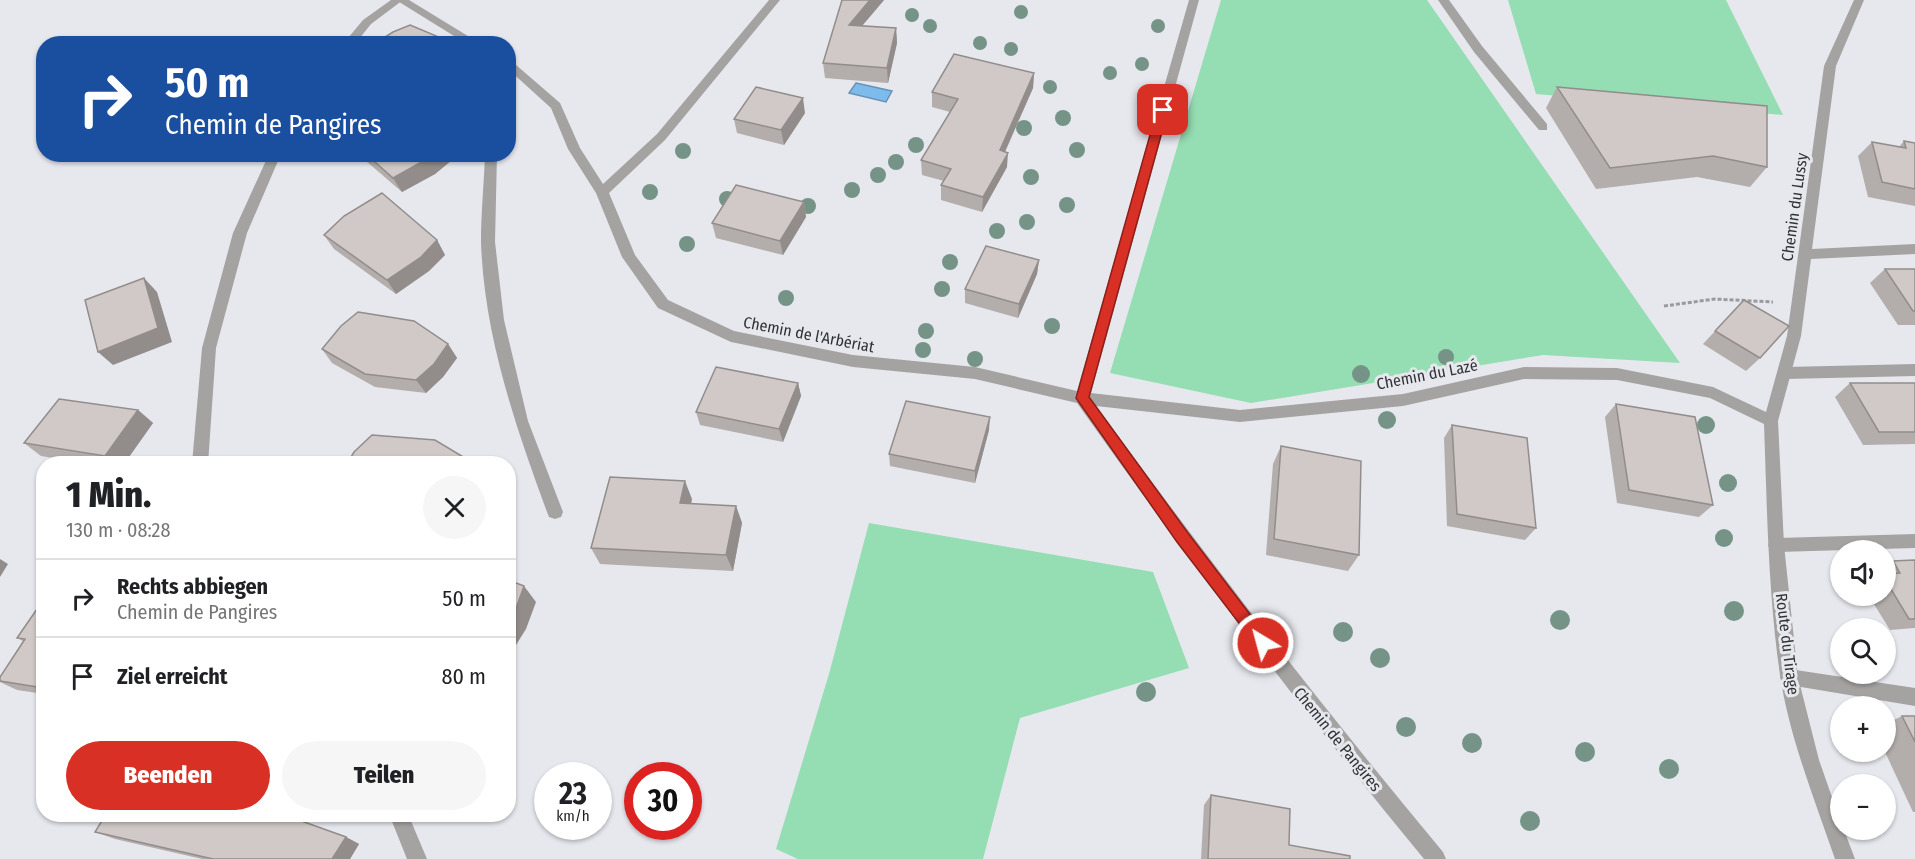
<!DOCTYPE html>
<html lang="de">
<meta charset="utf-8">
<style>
:root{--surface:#fff;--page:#f6f6f6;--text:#202124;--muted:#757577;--line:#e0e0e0;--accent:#d93025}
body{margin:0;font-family:"Fira Sans Condensed",sans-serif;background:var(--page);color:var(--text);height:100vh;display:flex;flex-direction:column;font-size:22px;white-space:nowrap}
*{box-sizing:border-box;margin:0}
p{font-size:20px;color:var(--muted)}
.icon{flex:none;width:33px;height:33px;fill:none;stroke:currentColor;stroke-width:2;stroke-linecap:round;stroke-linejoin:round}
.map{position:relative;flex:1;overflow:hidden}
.sheet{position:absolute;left:36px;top:456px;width:480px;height:366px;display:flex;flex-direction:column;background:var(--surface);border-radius:24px;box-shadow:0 2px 4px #0004}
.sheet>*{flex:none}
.guide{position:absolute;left:36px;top:36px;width:480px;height:126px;border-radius:24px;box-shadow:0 2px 4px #0004;background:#1a4fa0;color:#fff;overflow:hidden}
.tools{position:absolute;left:1830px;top:540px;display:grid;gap:12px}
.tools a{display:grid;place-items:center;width:66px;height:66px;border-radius:50%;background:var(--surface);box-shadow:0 2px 4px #0004;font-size:30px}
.speed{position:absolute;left:534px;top:762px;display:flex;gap:12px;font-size:30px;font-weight:700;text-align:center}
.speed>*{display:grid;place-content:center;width:78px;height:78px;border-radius:50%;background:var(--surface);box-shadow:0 2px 4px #0004;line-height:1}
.speed small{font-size:15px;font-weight:400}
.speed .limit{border:9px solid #d22;background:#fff;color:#111}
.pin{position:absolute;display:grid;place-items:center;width:51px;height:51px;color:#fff;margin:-26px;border-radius:12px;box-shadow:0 3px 9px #0006}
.me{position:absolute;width:66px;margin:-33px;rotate:323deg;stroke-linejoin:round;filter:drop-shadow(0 0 4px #0008)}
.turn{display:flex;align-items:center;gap:21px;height:126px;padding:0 30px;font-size:27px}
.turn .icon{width:78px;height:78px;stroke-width:2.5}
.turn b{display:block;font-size:42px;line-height:51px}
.round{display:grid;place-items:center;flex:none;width:63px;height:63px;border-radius:32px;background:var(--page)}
.summary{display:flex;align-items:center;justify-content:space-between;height:102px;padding:0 30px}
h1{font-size:36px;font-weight:800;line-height:45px}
.action{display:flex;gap:12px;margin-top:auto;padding:12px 30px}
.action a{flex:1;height:69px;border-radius:36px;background:var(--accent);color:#fff;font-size:24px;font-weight:800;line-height:69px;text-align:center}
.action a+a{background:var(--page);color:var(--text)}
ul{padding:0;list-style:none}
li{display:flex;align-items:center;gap:18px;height:78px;padding:0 30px;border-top:2px solid var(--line)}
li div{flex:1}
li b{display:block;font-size:22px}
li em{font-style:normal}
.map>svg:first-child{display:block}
</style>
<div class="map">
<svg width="1915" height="859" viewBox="0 0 1915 859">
<rect width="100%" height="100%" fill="#e6e8ee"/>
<g fill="#95ddb2">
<polygon points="1221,0 1427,0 1680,363 1543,355 1251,403 1110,373"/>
<polygon points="1508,0 1726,0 1783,115 1536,94"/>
<polygon points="869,523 1153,572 1189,668 1020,718 983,859 798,859 776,849 829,674"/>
</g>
<polygon fill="#7dbbec" stroke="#6692b5" stroke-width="1.5" points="856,83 892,91 886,102 849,93"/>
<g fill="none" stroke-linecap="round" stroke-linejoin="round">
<polyline stroke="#989a9e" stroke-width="3" stroke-dasharray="4 2" stroke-linecap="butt" points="1664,306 1715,299 1773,302"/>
<g fill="#a5a3a1" fill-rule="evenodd">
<polygon points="391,0 403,0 371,24 355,44 343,44 363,20"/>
<polygon points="1438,0 1449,0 1482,46 1547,124 1547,130 1539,130 1474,52"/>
<polygon points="269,154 281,154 247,233 216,348 208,464 192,464 202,348 233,233"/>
<path d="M485,154H497L495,242L504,320L528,421L563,512L561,517L555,519L549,517L547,512C515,425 484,335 481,242C481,213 484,183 485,154Z"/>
<polygon points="1915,364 1915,376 1786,379 1781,377 1779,373 1781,369 1786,367"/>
<polygon points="1915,534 1915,548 1776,552 1770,550 1768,545 1770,540 1776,538"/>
<polygon points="1789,669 1915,688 1915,706 1789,685 1783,683 1780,677 1783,671"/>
<polygon points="389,814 408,814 427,859 407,859"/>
</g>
<g fill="#a5a3a1" fill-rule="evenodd">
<polygon points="396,0 409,0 481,44 467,44"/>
<path d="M769,0H780L665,140L609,193L635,255L668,300L734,331L853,355L975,367L1077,391L1189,0H1199L1091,393L1240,410L1403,394L1524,367L1617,368L1713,387L1766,412L1787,336L1824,66L1854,0H1864L1836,66L1812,249L1915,244V254L1811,259L1801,336L1778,421L1784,545L1798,677L1819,760L1840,820V830H1844L1855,859H1835C1815,801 1789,736 1780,675C1768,592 1767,508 1764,424L1710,398L1617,380L1524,379L1403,406L1240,422L1096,406C1207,558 1322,707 1443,852L1446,859H1424C1302,711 1188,559 1077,403L975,379L853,367L731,342L658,308L622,257L596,193L568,149L551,108L508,69V58L560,103L580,148L603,184L657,134Z"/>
</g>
</g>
<g fill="#759487">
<circle cx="1021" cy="12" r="7"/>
<circle cx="912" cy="15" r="7"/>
<circle cx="930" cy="26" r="7"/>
<circle cx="1158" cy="26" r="7"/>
<circle cx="980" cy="43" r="7"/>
<circle cx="1011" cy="49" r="7"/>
<circle cx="1142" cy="64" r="7"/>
<circle cx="1110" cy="73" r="7"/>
<circle cx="1050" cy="87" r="7"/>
<circle cx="1063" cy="118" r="8"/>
<circle cx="1024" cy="128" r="8"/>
<circle cx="916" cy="145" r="8"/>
<circle cx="1077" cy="150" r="8"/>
<circle cx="683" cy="151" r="8"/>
<circle cx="896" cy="162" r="8"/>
<circle cx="878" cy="175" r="8"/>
<circle cx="1031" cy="177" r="8"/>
<circle cx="852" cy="190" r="8"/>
<circle cx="650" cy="192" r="8"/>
<circle cx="727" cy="199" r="8"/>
<circle cx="1067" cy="205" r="8"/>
<circle cx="808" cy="206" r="8"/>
<circle cx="1027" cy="222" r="8"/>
<circle cx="997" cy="231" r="8"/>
<circle cx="687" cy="244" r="8"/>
<circle cx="950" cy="262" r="8"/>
<circle cx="942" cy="289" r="8"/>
<circle cx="786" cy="298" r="8"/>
<circle cx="1052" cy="326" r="8"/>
<circle cx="926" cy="331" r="8"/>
<circle cx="923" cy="350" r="8"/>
<circle cx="1446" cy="357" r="8"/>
<circle cx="975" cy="359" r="8"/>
<circle cx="1361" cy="374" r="9"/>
<circle cx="1387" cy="420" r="9"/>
<circle cx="1706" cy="425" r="9"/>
<circle cx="1728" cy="483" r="9"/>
<circle cx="1724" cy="538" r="9"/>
<circle cx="1734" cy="611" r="10"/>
<circle cx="1560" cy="620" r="10"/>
<circle cx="1343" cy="632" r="10"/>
<circle cx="1380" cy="658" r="10"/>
<circle cx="1146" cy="692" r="10"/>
<circle cx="1406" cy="727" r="10"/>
<circle cx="1472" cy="743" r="10"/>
<circle cx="1585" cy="752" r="10"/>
<circle cx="1669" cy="769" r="10"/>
<circle cx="1530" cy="821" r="10"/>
</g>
<g fill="#b3adab">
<polygon points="842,0 884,0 862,26 896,28 897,43 888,83 825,78 823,63"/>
<polygon points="1034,73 1033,88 1005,152 1007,167 982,212 941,200 941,185 944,181 922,175 921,160 950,112 932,107 932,92"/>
<polygon points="1557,87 1767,167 1750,187 1697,177 1596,189 1546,108"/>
<polygon points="805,113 784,145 737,133 734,119"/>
<polygon points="1904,141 1915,143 1915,206 1868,197 1858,156 1872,142 1899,147"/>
<polygon points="358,154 449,154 452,160 435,174 402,192"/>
<polygon points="804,202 806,217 783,255 716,238 712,223"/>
<polygon points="324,235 437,240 445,255 429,271 396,294 334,249"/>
<polygon points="1039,260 1037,274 1018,318 965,303 965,289"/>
<polygon points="1885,269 1915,269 1915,325 1898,325 1870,283"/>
<polygon points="1744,300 1760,358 1746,371 1703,344"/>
<polygon points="448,344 457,358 443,377 426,393 375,387 332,363 322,349"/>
<polygon points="798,383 801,396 783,442 700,425 696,412"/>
<polygon points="1850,383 1915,383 1915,444 1863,445 1835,397"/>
<polygon points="1616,404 1713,505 1699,517 1617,503 1605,417"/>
<polygon points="138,410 153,423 124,464 89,464 41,456 24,443"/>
<polygon points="1452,425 1536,528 1525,540 1447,526 1444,438"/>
<polygon points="989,430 975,483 890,466 889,454"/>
<polygon points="1281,446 1359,555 1348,571 1266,555 1273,464"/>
<polygon points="692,499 691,504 736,506 742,523 733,571 600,564 591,548"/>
<polygon points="1915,560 1915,628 1890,630 1869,596 1886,596 1886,566 1893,561"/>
<polygon points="44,599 44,694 17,690 0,682 0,677 23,641 17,638"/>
<polygon points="1902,716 1915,716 1915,812 1913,812 1885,752 1886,724"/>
<polygon points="1211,795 1289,845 1350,859 1201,859 1204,805"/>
<polygon points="95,832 346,837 359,844 350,859 202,859 115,839"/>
</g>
<g fill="#928d8b">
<polygon points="870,0 884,0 850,40 849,25"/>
<polygon points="896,28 897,43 888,83 887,68"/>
<polygon points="1034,73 1033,88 999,165 1000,150"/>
<polygon points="803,98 805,113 784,145 781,130"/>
<polygon points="1008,153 1007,167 982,212 983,197"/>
<polygon points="433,154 449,154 452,160 435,174 402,192 393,178"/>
<polygon points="804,202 806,217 783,255 780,241"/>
<polygon points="437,240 445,255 429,271 396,294 387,280"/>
<polygon points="1039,260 1037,274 1018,318 1019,304"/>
<polygon points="144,278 157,292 172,342 113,365 98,352"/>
<polygon points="448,344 457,358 443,377 426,393 416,380"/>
<polygon points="798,383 801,396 783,442 779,429"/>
<polygon points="138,410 153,423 124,464 115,464 105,456"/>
<polygon points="990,417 989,430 975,483 975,471"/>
<polygon points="685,481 692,499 687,520 680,503"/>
<polygon points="736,506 742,523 733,571 726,555"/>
<polygon points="0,559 8,564 0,577"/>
<polygon points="524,586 536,602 526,629 511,653 508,650 508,622"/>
<polygon points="346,837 359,844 350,859 332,859"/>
</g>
<g fill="#d0c9c7" stroke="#928d8b" stroke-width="1.5">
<polygon points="842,0 870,0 849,25 896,28 887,68 823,63"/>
<polygon points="410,25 446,40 449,44 374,44 393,32"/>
<polygon points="954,54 1034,73 1000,150 1008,153 983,197 941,185 951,169 921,160 958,99 932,92"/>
<polygon points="756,87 803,98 781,130 734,119"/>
<polygon points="1557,87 1767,106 1767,167 1713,156 1610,168"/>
<polygon points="1904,141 1915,143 1915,189 1882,182 1872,142 1906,148"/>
<polygon points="366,154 433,154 427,159 393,178"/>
<polygon points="736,185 804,202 780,241 712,223"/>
<polygon points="382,193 437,240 421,257 387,280 324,235 344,216"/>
<polygon points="986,246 1039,260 1019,304 965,289"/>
<polygon points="1885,269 1915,269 1915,311 1913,311"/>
<polygon points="144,278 158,328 98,352 85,300"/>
<polygon points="1744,300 1789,326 1760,358 1715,331"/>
<polygon points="358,312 414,321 448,344 434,364 416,380 365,374 322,349 341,326"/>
<polygon points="716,367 798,383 779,429 696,412"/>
<polygon points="1850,383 1915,383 1915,432 1879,432"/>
<polygon points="59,399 138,410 105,456 24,443"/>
<polygon points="906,401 990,417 975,471 889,454"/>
<polygon points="1616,404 1695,417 1713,505 1629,490"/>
<polygon points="1452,425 1527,438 1536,528 1457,514"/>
<polygon points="372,435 435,440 475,464 347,464 354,452"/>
<polygon points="1281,446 1361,461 1359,555 1274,539"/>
<polygon points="610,477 685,481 680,503 736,506 726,555 591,548"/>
<polygon points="1915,560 1915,619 1909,619 1886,581 1886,574 1900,573 1893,561"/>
<polygon points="508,580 524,586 514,614 508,622"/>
<polygon points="44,599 44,688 0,681 0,677 25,639 17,638"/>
<polygon points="1902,716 1915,716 1915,742"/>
<polygon points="1211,795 1290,809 1289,845 1350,856 1350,859 1208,859"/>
<polygon points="106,814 282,814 346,837 332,859 213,859 95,832"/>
</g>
<polygon fill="#d93025" stroke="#8d1f18" stroke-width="1.5" points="1163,107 1168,110 1089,397 1188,533 1268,638 1271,643 1268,648 1263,650 1258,648 1177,542 1076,398 1157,110"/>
<g text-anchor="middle" stroke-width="6" stroke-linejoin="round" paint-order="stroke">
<g font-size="16" fill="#323235" stroke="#e6e8ee">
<text transform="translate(1794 207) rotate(-82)" y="6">Chemin du Lussy</text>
<text transform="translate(809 334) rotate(11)" y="6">Chemin de l'Arbériat</text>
<text transform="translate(1427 374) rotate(-11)" y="6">Chemin du Lazé</text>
<text transform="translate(1788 644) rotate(83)" y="6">Route du Tirage</text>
<text transform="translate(1338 739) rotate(51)" y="6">Chemin de Pangires</text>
</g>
</g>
</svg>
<div class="tools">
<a><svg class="icon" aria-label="sound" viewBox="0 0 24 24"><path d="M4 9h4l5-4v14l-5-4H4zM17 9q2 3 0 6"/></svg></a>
<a><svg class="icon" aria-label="search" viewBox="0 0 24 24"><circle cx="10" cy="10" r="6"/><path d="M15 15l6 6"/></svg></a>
<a>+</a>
<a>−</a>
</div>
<div class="speed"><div>23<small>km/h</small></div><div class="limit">30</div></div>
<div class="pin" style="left:1163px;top:110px;background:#d93025"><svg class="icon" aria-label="arrive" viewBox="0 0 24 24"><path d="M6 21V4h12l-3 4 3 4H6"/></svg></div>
<svg class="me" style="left:1263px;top:643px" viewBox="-20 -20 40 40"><circle r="17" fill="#d93025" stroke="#fff" stroke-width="3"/><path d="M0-11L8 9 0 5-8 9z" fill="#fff"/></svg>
<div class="guide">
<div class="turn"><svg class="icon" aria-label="right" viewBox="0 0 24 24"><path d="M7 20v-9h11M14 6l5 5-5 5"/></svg><div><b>50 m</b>Chemin de Pangires</div></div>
</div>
<section class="sheet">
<div class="summary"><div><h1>1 Min.</h1><p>130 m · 08:28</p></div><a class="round"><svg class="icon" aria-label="close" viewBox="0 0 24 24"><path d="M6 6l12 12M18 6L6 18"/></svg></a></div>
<ul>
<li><svg class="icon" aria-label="right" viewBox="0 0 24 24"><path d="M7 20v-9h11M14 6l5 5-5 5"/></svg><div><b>Rechts abbiegen</b><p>Chemin de Pangires</p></div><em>50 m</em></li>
<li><svg class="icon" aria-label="arrive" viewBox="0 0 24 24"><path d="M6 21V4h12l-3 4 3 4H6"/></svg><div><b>Ziel erreicht</b></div><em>80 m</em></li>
</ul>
<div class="action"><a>Beenden</a><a>Teilen</a></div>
</section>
</div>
